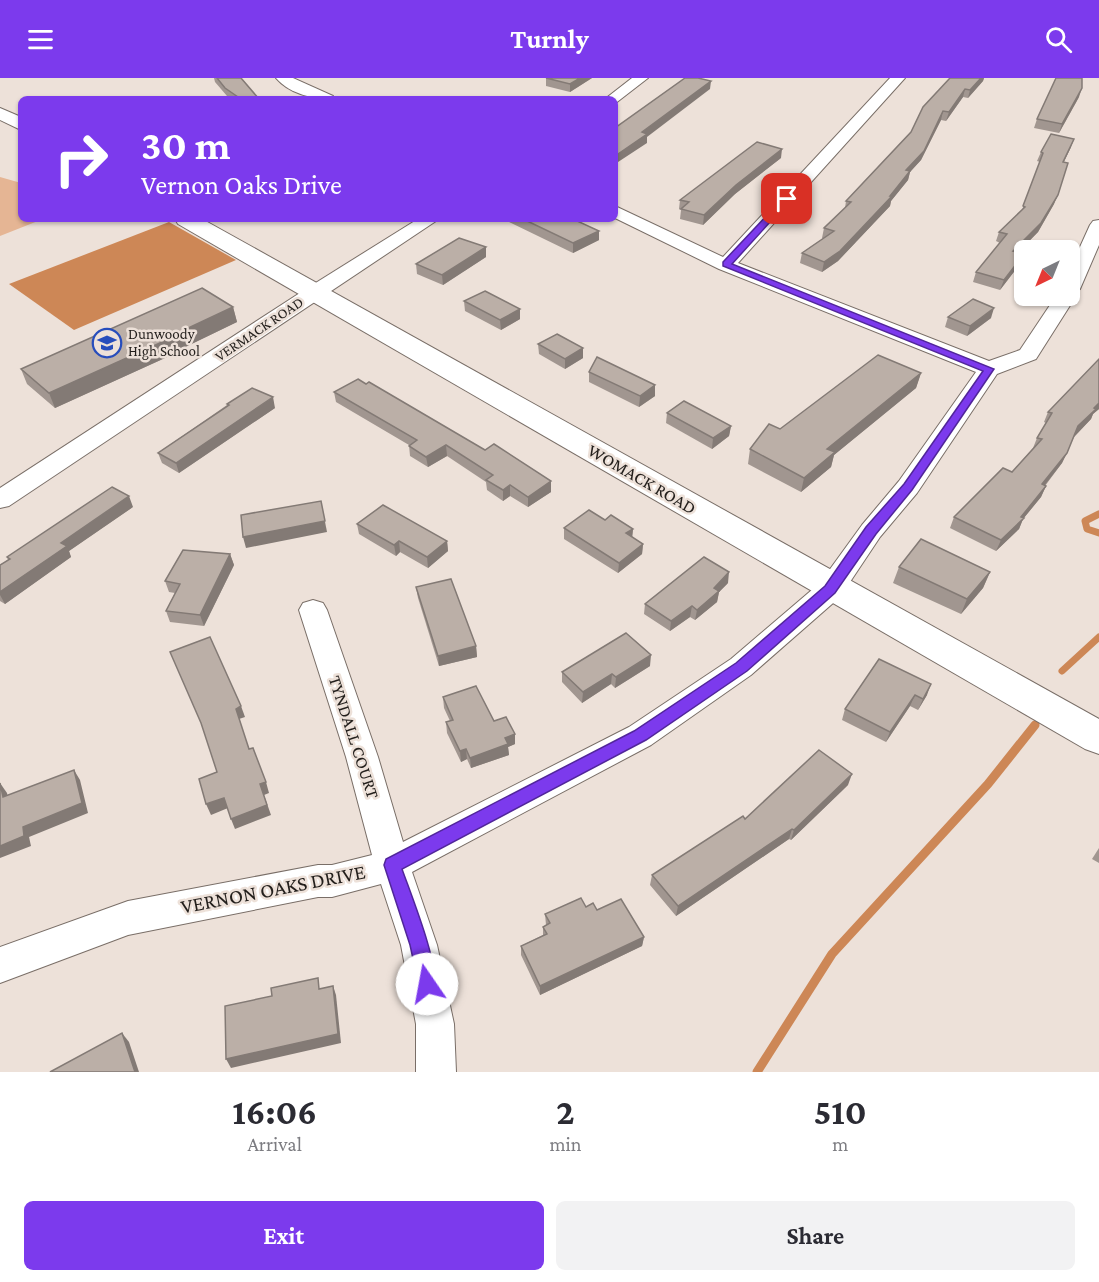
<!DOCTYPE html>
<style>
:root{--surface:#fff;--page:#f2f2f3;--text:#2b2b33;--muted:#7c7c81;--accent:#7c3aed}
body{margin:0;font-family:"Crimson Pro",serif;background:var(--page);color:var(--text);height:100vh;display:flex;flex-direction:column;font-size:22px;white-space:nowrap}
*{box-sizing:border-box;margin:0}
p{font-size:20px;color:var(--muted)}
.icon{flex:none;width:33px;height:33px;fill:none;stroke:currentColor;stroke-width:2;stroke-linecap:round;stroke-linejoin:round}
.map{position:relative;height:994px;overflow:hidden}
.side{display:flex;flex-direction:column;background:var(--surface);flex:1}
.side>*{flex:none}
.hud{position:absolute;left:18px;top:18px;width:600px;height:126px;border-radius:9px;box-shadow:0 2px 4px #0004;background:#7c3aed;color:#fff;overflow:hidden}
.needle{width:39px;rotate:223deg}
.controls{position:absolute;left:1014px;top:162px;display:grid;gap:12px}
.controls a{display:grid;place-items:center;width:66px;height:66px;border-radius:9px;background:var(--surface);box-shadow:0 2px 4px #0004;font-size:30px}
.pin{position:absolute;display:grid;place-items:center;width:51px;height:51px;color:#fff;margin:-26px;border-radius:12px;box-shadow:0 3px 9px #0006}
.me{position:absolute;width:66px;margin:-33px;rotate:348deg;stroke-linejoin:round;filter:drop-shadow(0 0 4px #0008)}
.turn{display:flex;align-items:center;gap:21px;height:126px;padding:0 24px;font-size:27px}
.turn .icon{width:78px;height:78px;stroke-width:2.5}
.turn b{display:block;font-size:42px;line-height:51px}
.eta{display:flex;justify-content:space-evenly;align-items:center;height:102px;text-align:center}
.eta b{font-size:36px;font-weight:700;line-height:42px}
.primary-button{display:flex;gap:12px;margin-top:auto;padding:12px 24px}
.primary-button a{flex:1;height:69px;border-radius:9px;background:var(--accent);color:#fff;font-size:24px;font-weight:700;line-height:69px;text-align:center}
.primary-button a+a{background:var(--page);color:var(--text)}
header{display:flex;justify-content:space-between;align-items:center;height:78px;padding:0 24px;background:var(--accent);color:#fff;font-size:27px;font-weight:700}
.map>svg:first-child{display:block}
</style>
<header><svg class="icon" aria-label="menu" viewBox="0 0 24 24"><path d="M4 6h16M4 12h16M4 18h16"/></svg>Turnly<svg class="icon" aria-label="search" viewBox="0 0 24 24"><circle cx="10" cy="10" r="6"/><path d="M15 15l6 6"/></svg></header>
<div class="map">
<svg width="1099" height="994" viewBox="0 0 1099 994">
<rect width="100%" height="100%" fill="#ede1d9"/>
<polygon fill="#e5b594" points="0,99 21,105 21,141 43,141 0,158"/>
<polygon fill="#cd8756" points="169,144 236,182 74,252 9,206"/>
<g fill="none" stroke-linecap="round" stroke-linejoin="round">
<g stroke="#cd8756" stroke-width="7">
<polyline points="1099,436 1085,443 1087,451 1099,455"/>
<polyline points="1062,593 1099,559"/>
</g>
<polyline stroke="#cd8756" stroke-width="9" points="757,994 832,876 988,706 1035,647"/>
<g stroke="#796e67" stroke-width="2">
<g id="minor">
<path d="M276,0H293L333,18L335,21C314,21 291,17 276,0Z"/>
<polygon points="632,0 648,0 617,24 615,25 615,21 605,21"/>
<polygon points="890,0 905,0 738,185 989,283 1020,272 1056,218 1070,218 1070,191 1090,147 1093,143 1099,142 1099,167 1080,211 1074,216 1076,218 1036,281 997,296 917,415 880,459 840,519 751,597 651,667 412,794 437,867 454,946 456,994 416,994 416,946 401,867 381,806 332,819 318,819 128,857 0,905 0,869 128,823 318,787 332,787 372,777 346,679 299,532 303,525 313,522 323,525 327,532 378,679 403,764 629,649 731,581 820,505 862,447 899,403 976,294 719,191 615,140 615,128 723,179"/>
<polygon points="418,141 439,141 9,428 0,430 0,410 306,211"/>
</g>
</g>
<g stroke="#796e67" stroke-width="2">
<g id="tertiary">
<polygon points="0,30 21,39 21,52 0,42"/>
<polygon points="175,141 202,141 1099,641 1099,676 1085,671 178,146"/>
</g>
</g>
<use href="#minor" fill="#fff" fill-rule="evenodd"/>
<use href="#tertiary" fill="#fff" fill-rule="evenodd"/>
</g>
<g fill="#a19690">
<polygon points="214,0 241,0 259,21 230,21 227,18 215,4"/>
<polygon points="546,0 592,0 570,14 546,8"/>
<polygon points="950,0 984,0 983,3 968,20 963,19 946,43 941,42 921,82 910,94 908,102 891,123 890,128 838,183 822,194 800,185 802,175 824,160 822,160 824,150 845,130 846,123 911,54"/>
<polygon points="1079,19 1059,55 1034,50 1037,41"/>
<polygon points="1071,69 1064,84 1054,126 1038,154 1018,174 1020,186 1000,212 973,204 976,194 1000,165 996,163 999,154 1022,132 1040,84 1037,83 1041,74"/>
<polygon points="781,80 735,116 703,147 680,141 681,132 679,131 680,122"/>
<polygon points="503,141 573,141 599,153 599,162 573,175"/>
<polygon points="486,179 443,207 417,196 416,186"/>
<polygon points="464,223 520,241 501,252 465,233"/>
<polygon points="233,229 237,244 175,274 176,275 55,330 27,306 21,291"/>
<polygon points="948,239 991,240 967,258 945,249"/>
<polygon points="538,266 583,270 583,280 565,291 539,276"/>
<polygon points="1099,281 1099,331 1093,336 1091,341 1074,359 1062,385 1045,408 1046,408 1041,419 1023,441 1019,451 996,473 950,450 954,439 1012,394 1033,370 1037,360 1046,345 1044,344 1048,334"/>
<polygon points="589,294 655,307 655,318 639,329 589,304"/>
<polygon points="921,295 916,310 834,377 831,389 801,414 748,386 750,371 780,351"/>
<polygon points="334,314 485,372 551,403 551,414 528,429 510,418 503,423 487,412 486,404 447,378 428,389 410,378 409,367 336,324"/>
<polygon points="227,326 275,330 179,395 162,385 158,375 227,327"/>
<polygon points="667,335 731,348 729,358 712,371 666,345"/>
<polygon points="133,429 69,473 71,479 5,526 0,523 0,487 8,482 7,479"/>
<polygon points="605,442 633,451 632,459 643,466 642,476 618,495 564,461 564,450"/>
<polygon points="357,446 447,463 448,473 428,490 400,474 396,478 359,456"/>
<polygon points="230,476 234,487 204,548 170,544 166,533 175,515 169,514 165,503"/>
<polygon points="899,489 990,494 983,510 961,536 893,505"/>
<polygon points="728,505 719,514 717,524 695,542 690,539 670,553 644,536 645,526"/>
<polygon points="416,509 476,568 477,579 439,588 418,520"/>
<polygon points="879,581 927,617 918,632 910,628 886,664 842,642 845,631"/>
<polygon points="650,588 615,610 611,606 582,625 562,604 562,594"/>
<polygon points="443,619 494,643 515,656 515,666 508,669 509,677 471,690 467,681 461,684 447,655 446,644 450,643 444,630"/>
<polygon points="848,707 791,762 789,761 676,838 650,807 652,797 745,741"/>
<polygon points="1099,770 1099,785 1092,781"/>
<polygon points="586,829 597,832 644,859 642,868 540,917 521,877 521,868 543,857 543,849 546,847 545,836"/>
</g>
<g fill="#837a75">
<polygon points="580,0 592,0 570,14 570,6"/>
<polygon points="981,0 984,0 983,3 968,20 970,12"/>
<polygon points="711,3 710,11 647,59 647,65 615,86 615,78 642,54"/>
<polygon points="1082,10 1079,19 1059,55 1062,46"/>
<polygon points="965,11 963,19 946,43 949,34"/>
<polygon points="943,33 941,42 921,82 910,94 908,102 891,123 890,128 838,183 822,194 824,184 890,118"/>
<polygon points="1074,61 1071,69 1059,93 1063,84"/>
<polygon points="782,71 781,80 735,116 703,147 704,137 736,107"/>
<polygon points="1058,117 1054,126 1038,154 1010,183 1013,173"/>
<polygon points="599,153 599,162 573,175 573,165"/>
<polygon points="486,169 486,179 443,207 442,197"/>
<polygon points="1024,176 1020,186 1000,212 1004,202"/>
<polygon points="233,229 237,244 175,274 176,275 55,330 49,315"/>
<polygon points="994,230 991,240 967,258 970,248"/>
<polygon points="520,231 520,241 501,252 500,242"/>
<polygon points="583,270 583,280 565,291 565,281"/>
<polygon points="921,295 916,310 834,377 831,389 801,414 804,400 827,371"/>
<polygon points="655,307 655,318 639,329 640,318"/>
<polygon points="273,319 275,330 179,395 176,385"/>
<polygon points="1099,325 1099,331 1093,336 1091,341 1074,359 1078,348"/>
<polygon points="731,348 729,358 712,371 713,360"/>
<polygon points="446,367 447,378 428,389 426,379"/>
<polygon points="1067,375 1062,385 1037,417 1042,406"/>
<polygon points="551,403 551,414 528,429 528,419"/>
<polygon points="510,407 510,418 503,423 503,412"/>
<polygon points="1046,408 1041,419 1023,441 1019,451 996,473 1001,462"/>
<polygon points="129,418 133,429 69,473 71,479 5,526 0,517 0,514 61,465"/>
<polygon points="321,423 327,454 246,470 243,459"/>
<polygon points="633,451 632,461 626,455"/>
<polygon points="399,463 400,474 396,478 394,467"/>
<polygon points="447,463 448,473 428,490 427,479"/>
<polygon points="643,466 642,476 618,495 619,485"/>
<polygon points="230,476 234,487 204,548 200,537"/>
<polygon points="729,494 728,505 719,514 717,524 695,542 697,532 714,510"/>
<polygon points="990,494 983,510 961,536 967,521"/>
<polygon points="692,528 690,539 670,553 671,543"/>
<polygon points="476,568 477,579 439,588 438,578"/>
<polygon points="651,577 650,588 615,610 616,599"/>
<polygon points="612,596 611,606 582,625 583,614"/>
<polygon points="931,606 927,617 918,632 923,621"/>
<polygon points="915,617 910,628 886,664 890,654"/>
<polygon points="241,628 245,639 239,641 236,631"/>
<polygon points="515,656 515,666 508,669 509,677 471,690 470,680 505,660"/>
<polygon points="466,671 467,681 461,684 460,673"/>
<polygon points="74,692 80,702 88,735 29,759 31,768 0,780 0,768 23,749"/>
<polygon points="852,696 848,707 791,762 794,752"/>
<polygon points="266,704 269,715 264,717 271,737 235,751 231,741 260,706"/>
<polygon points="0,705 7,715 10,729 3,719"/>
<polygon points="224,720 228,730 211,737 206,726"/>
<polygon points="792,751 789,761 676,838 678,828"/>
<polygon points="644,859 642,868 540,917 540,908"/>
<polygon points="333,908 336,917 341,965 231,990 226,981"/>
<polygon points="122,955 129,964 139,994 135,994"/>
</g>
<g fill="#bbafa7" stroke="#837a75" stroke-width="1.5">
<polygon points="217,0 241,0 259,21 241,21 225,10"/>
<polygon points="546,0 580,0 570,6"/>
<polygon points="685,0 698,0 711,3 642,54 647,56 615,78 615,50"/>
<polygon points="950,0 981,0 970,12 965,11 949,34 943,33 924,73 906,92 910,93 890,118 892,118 840,173 824,184 802,175 834,153 824,150 851,124 846,123 911,54 923,29"/>
<polygon points="1056,0 1082,0 1082,10 1062,46 1037,41"/>
<polygon points="1051,56 1074,61 1063,84 1068,85 1058,117 1041,145 1013,173 1024,176 1004,202 976,194 1007,156 999,154 1025,129 1023,128 1043,75 1041,74"/>
<polygon points="757,64 782,71 736,107 704,137 681,131 689,124 680,122"/>
<polygon points="523,141 573,141 599,153 573,165"/>
<polygon points="459,160 486,169 442,197 416,186"/>
<polygon points="202,210 233,229 169,259 171,260 49,315 21,291"/>
<polygon points="485,213 520,231 500,242 464,223"/>
<polygon points="973,221 994,230 970,248 948,239"/>
<polygon points="557,256 583,270 565,281 538,266"/>
<polygon points="878,277 921,295 827,371 835,374 804,400 750,371 769,346 780,351"/>
<polygon points="597,279 655,307 640,318 589,294"/>
<polygon points="1099,281 1099,325 1094,330 1096,331 1078,348 1067,375 1042,406 1046,408 1021,439 1024,440 1001,462 954,439 1003,390 1012,394 1042,361 1037,360 1052,335 1048,334"/>
<polygon points="358,301 366,306 369,304 485,372 494,366 551,403 528,419 510,407 503,412 486,402 493,397 446,367 426,379 409,368 417,362 334,314"/>
<polygon points="252,310 273,319 176,385 158,375 229,327 227,326"/>
<polygon points="684,323 731,348 713,360 667,335"/>
<polygon points="112,409 129,418 61,465 67,468 0,514 0,487 10,481 7,479"/>
<polygon points="321,423 325,443 243,459 241,437"/>
<polygon points="383,427 447,463 427,479 399,463 394,467 357,446"/>
<polygon points="589,432 605,442 611,437 633,451 626,455 643,466 619,485 564,450"/>
<polygon points="921,461 990,494 967,521 899,489"/>
<polygon points="183,472 230,476 200,537 166,533 180,506 165,503"/>
<polygon points="704,479 729,494 714,510 719,513 697,532 692,528 671,543 645,526"/>
<polygon points="451,501 476,568 438,578 416,509"/>
<polygon points="626,555 651,577 616,599 612,596 583,614 562,594"/>
<polygon points="210,559 241,628 236,631 249,671 253,670 266,704 260,706 267,727 231,741 224,720 206,726 199,701 217,694 201,645 170,574"/>
<polygon points="879,581 931,606 923,621 915,617 890,654 845,631"/>
<polygon points="476,608 494,643 506,639 515,656 505,660 508,666 470,680 466,671 460,673 446,644 453,642 443,619"/>
<polygon points="819,672 852,696 794,752 792,751 678,828 652,797 743,738 745,741"/>
<polygon points="74,692 82,725 23,749 24,758 0,768 0,705 3,719"/>
<polygon points="581,820 586,829 593,825 597,832 621,821 644,859 540,908 521,868 547,856 543,849 550,845 545,836"/>
<polygon points="318,900 319,911 333,908 338,956 226,981 225,928 272,918 271,910"/>
<polygon points="122,955 135,994 50,994"/>
</g>
<path fill="#7c3aed" stroke="#51269a" stroke-width="1.5" d="M784,119L791,121L732,186L994,291L912,412L876,456L835,515L747,593L646,662L402,791C410,814 442,893 434,913L427,916L420,913L410,867L384,787L386,781L634,653L736,585L825,508L866,449L904,406L983,293L723,188V184Z"/>
<defs>
<g id="school-ring" transform="scale(1.5)"><circle r="9.5" fill="#ede1d9" stroke="#274dbc" stroke-width="1.5"/><path d="M0-5L7-2L0 1L-7-2ZM-4 1L0 2.5L4 1V4Q0 6-4 4Z" fill="#274dbc"/></g>
</defs>
<g fill-rule="evenodd">
<use href="#school-ring" x="107" y="265"/>
</g>
<g text-anchor="middle" stroke-width="5" stroke-linejoin="round" paint-order="stroke">
<g font-size="15" fill="#231f1c" stroke="#ede1d9">
<text transform="translate(259 251) rotate(-34)" y="5">VERMACK ROAD</text>
</g>
<g font-size="15" fill="#231f1c" stroke="#ede1d9" text-anchor="start">
<text x="128" y="261">Dunwoody<tspan x="128" dy="17">High School</tspan></text>
</g>
<g font-size="18" fill="#231f1c" stroke="#ede1d9">
<text transform="translate(642 401) rotate(30)" y="6">WOMACK ROAD</text>
<text transform="translate(354 659) rotate(72)" y="6">TYNDALL COURT</text>
</g>
<g font-size="21" fill="#231f1c" stroke="#ede1d9">
<text transform="translate(273 811) rotate(-11)" y="7">VERNON OAKS DRIVE</text>
</g>
</g>
</svg>
<div class="controls">
<a><svg class="needle" viewBox="-14 -14 28 28"><path d="M0-13l5 13h-10z" fill="#e53935"/><path d="M0 13l5-13h-10z" fill="#7c7c81"/></svg></a>
</div>
<div class="pin" style="left:787px;top:121px;background:#d93025"><svg class="icon" aria-label="arrive" viewBox="0 0 24 24"><path d="M6 21V4h12l-3 4 3 4H6"/></svg></div>
<svg class="me" style="left:427px;top:906px" viewBox="-20 -20 40 40"><circle r="19" fill="#fff"/><path d="M0-13L10 11 0 6-10 11z" fill="#7c3aed"/></svg>
<div class="hud">
<div class="turn"><svg class="icon" aria-label="right" viewBox="0 0 24 24"><path d="M7 20v-9h11M14 6l5 5-5 5"/></svg><div><b>30 m</b>Vernon Oaks Drive</div></div>
</div>
</div>
<section class="side">
<div class="eta">
<div><b>16:06</b><p>Arrival</p></div>
<div><b>2</b><p>min</p></div>
<div><b>510</b><p>m</p></div>
</div>
<div class="primary-button"><a>Exit</a><a>Share</a></div>
</section>
